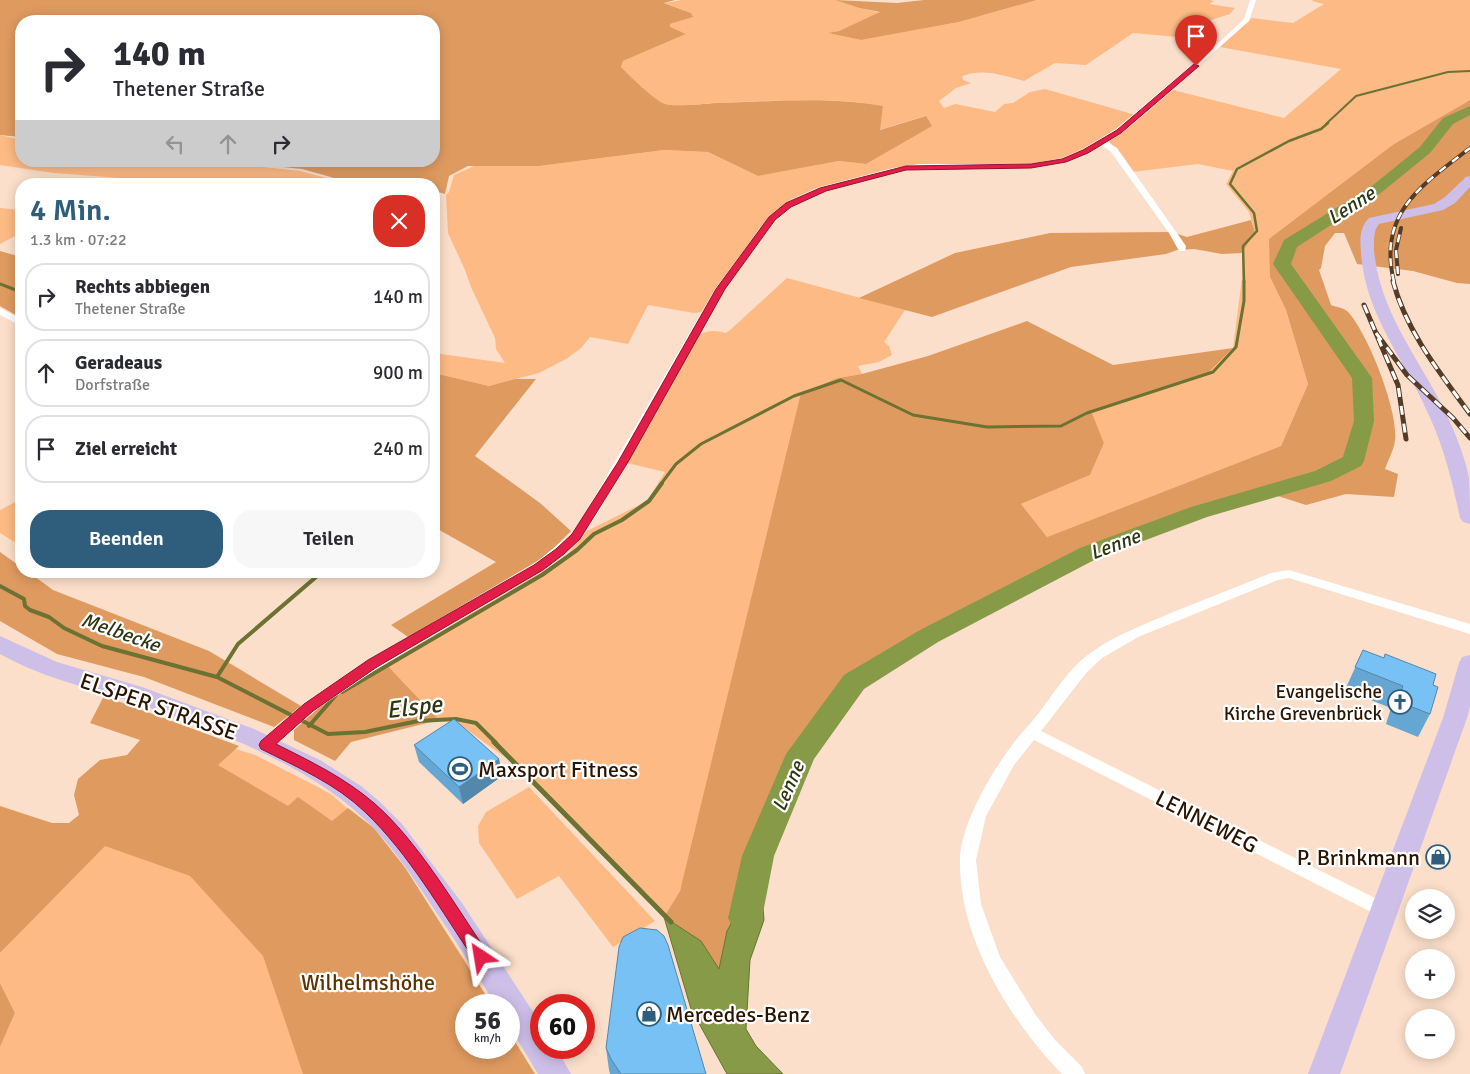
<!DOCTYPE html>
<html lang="de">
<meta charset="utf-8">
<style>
:root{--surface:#fff;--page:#f7f7f7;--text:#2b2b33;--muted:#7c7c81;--line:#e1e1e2;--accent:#2f5d7c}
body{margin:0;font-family:Signika,sans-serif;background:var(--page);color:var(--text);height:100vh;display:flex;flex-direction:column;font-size:19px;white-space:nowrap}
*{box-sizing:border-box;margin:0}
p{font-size:16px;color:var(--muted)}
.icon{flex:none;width:28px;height:28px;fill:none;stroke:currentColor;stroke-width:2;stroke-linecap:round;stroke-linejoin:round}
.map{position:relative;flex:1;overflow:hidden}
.side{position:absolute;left:15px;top:178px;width:425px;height:400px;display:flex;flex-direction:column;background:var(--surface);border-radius:20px;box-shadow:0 2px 12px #0003}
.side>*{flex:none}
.guide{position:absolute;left:15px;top:15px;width:425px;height:152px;border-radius:20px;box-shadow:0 2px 12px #0003;background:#fff;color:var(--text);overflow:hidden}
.controls{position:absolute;left:1405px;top:889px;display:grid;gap:10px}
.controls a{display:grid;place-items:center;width:50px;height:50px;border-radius:50%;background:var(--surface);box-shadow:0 2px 12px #0003;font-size:25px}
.speed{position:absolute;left:455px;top:994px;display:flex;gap:10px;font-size:25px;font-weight:700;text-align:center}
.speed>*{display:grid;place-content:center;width:65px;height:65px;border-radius:50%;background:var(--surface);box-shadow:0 2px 12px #0003;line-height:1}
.speed small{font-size:12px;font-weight:400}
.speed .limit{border:8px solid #d22;background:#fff;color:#111}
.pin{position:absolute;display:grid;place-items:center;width:42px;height:42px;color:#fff;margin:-51px -21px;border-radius:50% 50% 50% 0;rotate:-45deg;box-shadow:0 0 5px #0007}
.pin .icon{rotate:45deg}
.me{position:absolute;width:55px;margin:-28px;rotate:327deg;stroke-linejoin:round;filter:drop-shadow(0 0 4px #0008)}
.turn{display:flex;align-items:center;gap:18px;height:105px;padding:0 15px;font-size:22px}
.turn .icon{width:65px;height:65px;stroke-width:2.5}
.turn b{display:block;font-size:35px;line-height:42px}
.lanes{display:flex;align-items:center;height:48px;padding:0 15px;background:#0003;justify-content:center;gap:25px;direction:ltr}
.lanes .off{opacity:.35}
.round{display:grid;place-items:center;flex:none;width:52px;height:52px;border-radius:20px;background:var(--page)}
.headline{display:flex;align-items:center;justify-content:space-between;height:85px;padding:0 15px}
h1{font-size:30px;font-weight:600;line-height:38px;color:var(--accent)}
.cta{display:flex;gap:10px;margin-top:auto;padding:10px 15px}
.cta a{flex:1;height:58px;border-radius:20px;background:var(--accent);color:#fff;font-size:20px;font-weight:600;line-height:58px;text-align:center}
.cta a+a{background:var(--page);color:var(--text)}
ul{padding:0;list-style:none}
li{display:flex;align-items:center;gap:15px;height:68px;margin:0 10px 8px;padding:0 5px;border:2px solid var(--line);border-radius:20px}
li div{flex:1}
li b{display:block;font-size:19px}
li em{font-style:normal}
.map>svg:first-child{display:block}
</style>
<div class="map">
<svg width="1470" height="1074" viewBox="0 0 1470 1074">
<rect width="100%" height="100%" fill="#fbdfca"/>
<g fill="#fdba84">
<path d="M682,0H835L859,8L881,13L839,31L829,33L861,40L959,22L1037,0H1210L1214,1L1209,4L1235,8L1230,14L1211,20L1187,34L1221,41L1133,33L1086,65L1055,63L1024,81C1002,75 984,68 962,76L963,80L971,83L956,88L939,101L944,108L955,104L995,112L1004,104L1013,103L1030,92L1045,89L1136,115L1106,136L1072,156L1041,163L906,166L814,189L792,199L769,218L758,230L702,312L694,313L648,305L628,344L590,337L581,348L566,359L539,373L489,386L434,373V353L505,363L496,349L495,338L471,287L465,270L448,233L446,195L449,192L454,175L474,166H539L664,150L708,152L758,176L839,161L866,164L925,116L879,130L883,106C826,95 769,102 711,103C702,104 672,107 665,104C653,99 631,77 621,67L623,61L686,34L670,28V24L692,17L691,13L665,3Z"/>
<polygon points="1313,0 1470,0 1470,100 1394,144 1270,277 1286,310 1308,384 1281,446 1047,537 1021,504 1090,475 1104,443 1090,411 1207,374 1233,348 1242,278 1242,253 1255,232 1249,212 1226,184 1233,171 1198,164 1132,172 1109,141 1131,126 1173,90 1284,118 1341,69 1220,47 1252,18 1293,23 1324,4 1312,1"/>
<polygon points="0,135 21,140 21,161 210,161 300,171 349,184 197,184 54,173 0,165"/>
<polygon points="0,208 21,210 21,233 0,244"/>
<path d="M787,278L905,310L884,342L889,346L892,355L879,362L858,366L862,374L838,378L680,891L664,917L583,830L513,763L456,722L439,720L386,664L550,567L567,555L587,531L647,501L665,472L627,463L698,336C706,330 716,330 726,333L730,330Z"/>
<polygon points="21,499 21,546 0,533 0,510"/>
<polygon points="220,744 255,755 318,787 332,795 372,830 401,862 465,961 487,1005 466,1005 466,1048 519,1074 0,1074 0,1047 15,1013 0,983 0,953 97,853 91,852"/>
<polygon points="529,787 655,921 613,947 559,876 517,899 479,843 478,826 486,812"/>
</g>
<g fill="#df9a60">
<path d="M0,0H675L664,3L691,13L693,17L670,24V27L686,34L623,61L621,67C631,77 653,99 665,104C673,107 705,104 715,103C771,102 827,96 883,106L880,130L926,116L932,126L866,164L839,161L758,176L708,152L664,150L539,166H468L449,176L445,194L434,191V184H356L302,169L226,161H434V21H21V137L0,135Z"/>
<polygon points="835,0 897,3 924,0 1037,0 959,22 861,40 828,33 839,31 880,12 859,8"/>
<path d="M1470,100V284L1457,283L1413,271L1357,264L1344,233H1335L1325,246L1321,268L1319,270L1331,305C1336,307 1345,308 1348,312C1368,333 1399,413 1395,440C1394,450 1388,460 1385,469L1398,474L1394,497L1346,494L1306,505L1265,492H1246L1189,508L861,675L822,727L760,871L727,931L719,969L701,941L664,917L680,891L801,393L838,378L862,374L928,356L1027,321L1113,365L1233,348L1207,374L1091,411L1104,443L1090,475L1021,504L1047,537L1281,446L1308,384L1286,310L1270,277L1269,239L1394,144Z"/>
<polygon points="1251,220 1255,232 1242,253 1222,254 1194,249 1177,250 1166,254 1071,267 932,317 859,298 955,253 1050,233 1171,232 1187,237"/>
<polygon points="0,251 21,257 21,318 0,306"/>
<polygon points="434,373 489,386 515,379 536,379 475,456 540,503 571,531 546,556 408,637 391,625 496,562 434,527"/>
<polygon points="0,552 21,567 21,571 27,571 53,590 209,651 301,706 274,727 144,677 57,654 0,621"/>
<polygon points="386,664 439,720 351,742 335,761 294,740 294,730 322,705"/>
<polygon points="104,696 239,746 218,765 288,806 298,797 332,821 348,808 374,828 406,869 492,1005 466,1005 466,1048 509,1048 509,1032 535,1074 303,1074 263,956 190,876 105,846 0,953 0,806 52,823 69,823 79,815 74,795 78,779 100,760 127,755 140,740 90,723"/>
<polygon points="0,983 15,1013 0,1047"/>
</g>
<polygon fill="#879a47" stroke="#6b7232" points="760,871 764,920 750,960 746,1029 756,1046 783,1074 727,1074 691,1009 664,917 701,941 719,969 727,931"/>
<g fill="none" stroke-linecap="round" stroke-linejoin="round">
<polyline stroke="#6b7232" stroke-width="2" points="1326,124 1356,96 1448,72 1470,71"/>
<polyline stroke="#6b7232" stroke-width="2.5" points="1244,282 1243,246 1257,231 1254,213 1230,184 1237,169 1289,141 1321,129 1328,123"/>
<g stroke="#6b7232" stroke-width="3">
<polyline points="0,284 21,292"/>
<polyline points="661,484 676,464 701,444 794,396 841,380 913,415 987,427 1061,426 1087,413 1213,372 1236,347 1244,301 1244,281"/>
</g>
<g stroke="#6b7232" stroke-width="4">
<polyline points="323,571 238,644 217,677 328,734 365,732 418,721 456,719 476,723 496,743"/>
<polyline points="0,586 24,599 25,606 30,610 49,617 64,628 102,646 217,677"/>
<polyline points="342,692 542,575 577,550 594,534 622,520 649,501 662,483"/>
<polyline points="309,726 336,695"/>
</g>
<polyline stroke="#6b7232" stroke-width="5" points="494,742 671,922"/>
<polygon fill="#879a47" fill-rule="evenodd" points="1470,106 1470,115 1453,124 1430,153 1382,192 1297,247 1291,264 1372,378 1374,421 1364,461 1361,466 1331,481 1207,517 1098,558 938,642 864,689 814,759 774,856 762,918 757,928 745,932 733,928 728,918 742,856 786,754 844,675 920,630 1080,548 1191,507 1315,471 1343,457 1354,421 1352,378 1273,264 1284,240 1372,186 1420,147 1443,118"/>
<g fill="#fff" fill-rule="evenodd">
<polygon points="1250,0 1256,0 1249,21 1122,133 1107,142 1117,148 1186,246 1185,251 1179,251 1169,233 1111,152 1101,145 1067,162 1031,168 920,168 894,172 826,191 792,207 775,221 724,290 596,516 580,539 544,570 378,668 314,711 271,749 266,751 261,749 258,745 261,741 304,703 368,660 534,564 572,533 584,515 715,289 769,217 786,203 820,187 893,168 920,164 1031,164 1062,158 1083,149 1116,129 1223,39 1244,19"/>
<polygon points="0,308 21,319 21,326 0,315"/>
<path d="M1289,570L1470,624V634L1289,578L1278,580L1138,637L1102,658L1087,672L1041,731L1389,905L1392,910L1389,915L1383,918L1377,915L1034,740L1014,765L986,816L976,860L981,904L1000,957L1035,1014L1055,1040L1082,1067L1085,1074H1062C1010,1020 959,939 960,861C960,820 1001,755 1028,726C1050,702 1065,670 1092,652C1117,634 1146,624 1173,612C1206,599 1239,586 1271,573Z"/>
</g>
<g fill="#cebfe9" fill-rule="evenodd">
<path d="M1470,176V187L1455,203L1443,210L1379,224C1373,231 1374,241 1374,250C1380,319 1429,369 1454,431C1460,446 1466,462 1469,478C1470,492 1470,509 1470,524L1463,522L1460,518C1453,485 1445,451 1431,420C1408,364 1365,316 1361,253C1360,240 1359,228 1369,218L1434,204L1445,197L1466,177Z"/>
<path d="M0,636L57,662L142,687L254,729L320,760L361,786L379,801L402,824L462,903L541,1024V1048H556L571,1074H538L509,1026V1005H496C474,970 452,935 428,900C408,870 387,839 360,815C302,763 225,735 153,709C102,690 47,681 0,654Z"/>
<polygon points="1470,655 1470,706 1467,718 1340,1074 1308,1074 1443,718 1459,663 1462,657"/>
</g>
<g stroke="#543c27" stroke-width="4">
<g id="rail-far1">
<polyline points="1398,274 1396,250 1401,228"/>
<path d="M1394,282C1377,213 1422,185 1470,148"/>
</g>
</g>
<g stroke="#543c27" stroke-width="5">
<g id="rail">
<path d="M1393,281C1406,331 1440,373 1470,414"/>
<polyline points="1364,305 1398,385 1406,439"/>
<polyline points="1376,333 1407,375 1453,418 1470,438"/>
</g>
</g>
<use href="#rail-far1" stroke="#fff" stroke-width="2.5" stroke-dasharray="8" stroke-linecap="butt"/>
<use href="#rail" stroke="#fff" stroke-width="3" stroke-dasharray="9" stroke-linecap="butt"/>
</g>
<g fill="#66a6d2">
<polygon points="1363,650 1433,685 1430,714 1418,737 1386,724 1391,708 1345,690"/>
<polygon points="414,745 499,759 502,776 463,804 419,762"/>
<polygon points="606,1048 706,1074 610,1074 609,1070"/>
</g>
<polygon fill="#5387ab" points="499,759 502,776 463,804 459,787"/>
<g fill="#77c1f4" stroke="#5387ab">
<polygon points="1363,650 1384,658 1385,654 1436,674 1433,685 1438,687 1430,714 1397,701 1403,686 1355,667"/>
<polygon points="454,719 499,759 459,787 414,745"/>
<polygon points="640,928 657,930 664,936 668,945 706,1074 621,1074 611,1059 606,1048 619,947 623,937"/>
</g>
<path fill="#e11d48" stroke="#92132f" d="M1194,64L1199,66L1121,133L1088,153L1066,162L1031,168L906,170L826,191L791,207L775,220L725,289L628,462L580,539L564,554L543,570L377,667L313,711L276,744C310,761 345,778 374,803C417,840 455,905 487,952L490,957L487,962L481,964L476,962C441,911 410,855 365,812C336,784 297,767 261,749L259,745L261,741L304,704L368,660L534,565L556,549L572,534L618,462L716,289L769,217L786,203L820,188L906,166L1031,164L1062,159L1083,150L1117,130Z"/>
<defs>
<g id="church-ring" transform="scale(1.25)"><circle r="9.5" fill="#fff" stroke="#2f5d7c" stroke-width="1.5"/><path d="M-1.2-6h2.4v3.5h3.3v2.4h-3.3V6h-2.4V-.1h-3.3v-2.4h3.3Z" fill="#2f5d7c"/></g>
<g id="stadium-ring" transform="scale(1.25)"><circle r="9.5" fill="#fff" stroke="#2f5d7c" stroke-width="1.5"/><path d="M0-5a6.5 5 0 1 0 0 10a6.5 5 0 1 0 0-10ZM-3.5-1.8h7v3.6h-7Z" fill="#2f5d7c"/></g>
<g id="shop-ring" transform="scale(1.25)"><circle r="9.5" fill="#fff" stroke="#2f5d7c" stroke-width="1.5"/><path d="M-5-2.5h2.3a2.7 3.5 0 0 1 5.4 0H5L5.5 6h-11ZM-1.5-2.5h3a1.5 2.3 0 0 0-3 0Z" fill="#2f5d7c"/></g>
</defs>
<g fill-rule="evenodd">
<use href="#church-ring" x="1400" y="702"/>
<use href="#stadium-ring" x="460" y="769"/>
<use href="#shop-ring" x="1438" y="857"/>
<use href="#shop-ring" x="649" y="1014"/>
</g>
<g text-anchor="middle" stroke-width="4.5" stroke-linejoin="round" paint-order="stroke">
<g font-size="19" fill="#2b1400" stroke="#fff" text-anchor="end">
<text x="1382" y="698">Evangelische<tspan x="1382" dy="22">Kirche Grevenbrück</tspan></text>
</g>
<g font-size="20" font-style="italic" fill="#2e3612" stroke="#fff">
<text transform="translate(1351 205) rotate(-33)" y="7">Lenne</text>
<text transform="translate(1115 544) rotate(-21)" y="7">Lenne</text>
<text transform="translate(121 632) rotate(19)" y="7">Melbecke</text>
<text transform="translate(788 786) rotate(-67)" y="7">Lenne</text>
</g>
<g font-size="22" fill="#2b1400" stroke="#fff">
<text transform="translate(159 706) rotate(19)" y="8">ELSPER STRASSE</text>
<text transform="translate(1207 821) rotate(27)" y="8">LENNEWEG</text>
</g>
<g font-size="22" fill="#2b1400" stroke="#fff" text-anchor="start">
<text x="478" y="777">Maxsport Fitness</text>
<text x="1420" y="865" text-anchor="end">P. Brinkmann</text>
<text x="666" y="1022">Mercedes-Benz</text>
</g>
<g font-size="22" fill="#5d3100" stroke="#fff">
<text x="368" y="990">Wilhelmshöhe</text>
</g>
<g font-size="24" font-style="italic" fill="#2e3612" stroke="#fff">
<text transform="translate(414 707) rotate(-7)" y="8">Elspe</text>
</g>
</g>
</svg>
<div class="controls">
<a><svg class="icon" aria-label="layers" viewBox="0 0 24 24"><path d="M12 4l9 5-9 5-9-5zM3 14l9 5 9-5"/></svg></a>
<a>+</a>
<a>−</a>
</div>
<div class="speed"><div>56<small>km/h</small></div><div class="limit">60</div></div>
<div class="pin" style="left:1196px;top:66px;background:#d93025"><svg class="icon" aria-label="arrive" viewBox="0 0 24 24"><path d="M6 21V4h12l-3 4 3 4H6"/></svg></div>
<svg class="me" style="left:481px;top:957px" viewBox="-20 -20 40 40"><path d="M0-17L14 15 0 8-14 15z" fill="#e11d48" stroke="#fff" stroke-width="4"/></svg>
<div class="guide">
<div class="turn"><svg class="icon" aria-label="right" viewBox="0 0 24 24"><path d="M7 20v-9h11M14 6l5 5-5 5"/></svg><div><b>140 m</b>Thetener Straße</div></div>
<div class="lanes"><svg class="icon off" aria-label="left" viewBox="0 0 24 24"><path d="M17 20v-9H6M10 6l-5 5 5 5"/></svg><svg class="icon off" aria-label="ahead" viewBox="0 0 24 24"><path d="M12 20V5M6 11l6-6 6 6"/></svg><svg class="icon" aria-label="right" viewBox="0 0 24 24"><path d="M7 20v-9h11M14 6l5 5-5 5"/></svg></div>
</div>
<section class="side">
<div class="headline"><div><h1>4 Min.</h1><p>1.3 km · 07:22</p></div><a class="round" style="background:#d93025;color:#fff"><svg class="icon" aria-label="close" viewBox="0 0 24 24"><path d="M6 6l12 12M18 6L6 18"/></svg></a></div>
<ul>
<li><svg class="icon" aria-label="right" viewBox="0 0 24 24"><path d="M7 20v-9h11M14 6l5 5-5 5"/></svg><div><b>Rechts abbiegen</b><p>Thetener Straße</p></div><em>140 m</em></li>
<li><svg class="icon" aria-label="ahead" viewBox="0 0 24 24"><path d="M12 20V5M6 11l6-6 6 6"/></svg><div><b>Geradeaus</b><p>Dorfstraße</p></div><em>900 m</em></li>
<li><svg class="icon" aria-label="arrive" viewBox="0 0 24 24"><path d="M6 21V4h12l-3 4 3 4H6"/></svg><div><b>Ziel erreicht</b></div><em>240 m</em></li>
</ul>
<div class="cta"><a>Beenden</a><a>Teilen</a></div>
</section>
</div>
